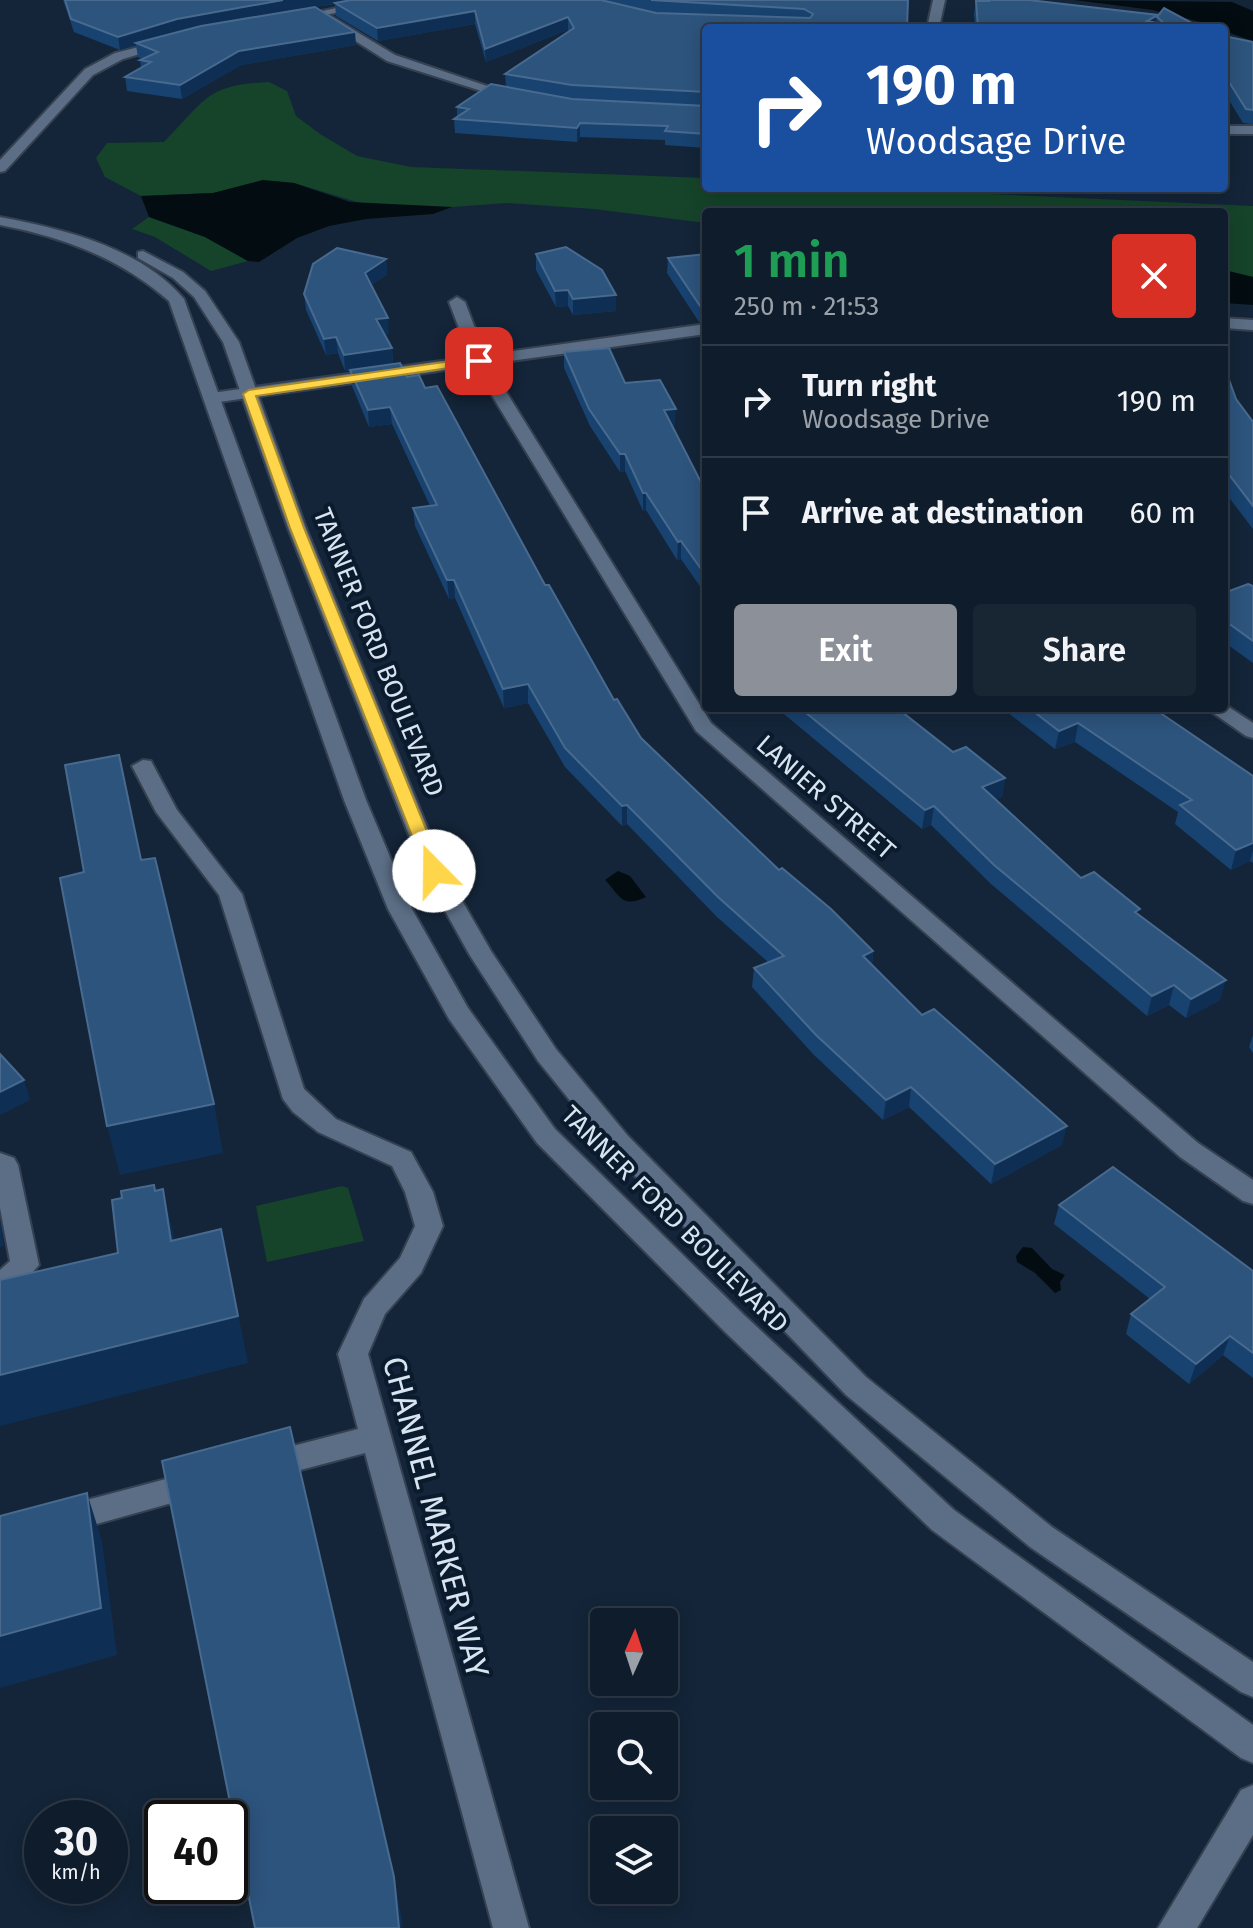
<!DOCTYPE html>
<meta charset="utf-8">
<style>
:root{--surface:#0f1c2b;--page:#182533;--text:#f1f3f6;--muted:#9ba1a9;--line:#2f3a47;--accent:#8c9099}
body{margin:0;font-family:"Fira Sans",sans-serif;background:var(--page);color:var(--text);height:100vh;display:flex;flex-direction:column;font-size:30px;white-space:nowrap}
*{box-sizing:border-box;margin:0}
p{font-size:26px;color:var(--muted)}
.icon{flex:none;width:44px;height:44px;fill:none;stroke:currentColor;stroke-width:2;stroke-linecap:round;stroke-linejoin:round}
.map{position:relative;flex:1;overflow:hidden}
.details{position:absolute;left:702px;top:208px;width:526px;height:504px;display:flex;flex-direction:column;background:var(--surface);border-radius:8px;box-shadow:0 4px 20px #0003,0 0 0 2px var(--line)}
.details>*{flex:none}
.hud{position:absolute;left:702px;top:24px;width:526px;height:168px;border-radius:8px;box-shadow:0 4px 20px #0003,0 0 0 2px var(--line);background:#1a4fa0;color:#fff;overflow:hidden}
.needle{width:52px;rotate:3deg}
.fabs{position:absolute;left:590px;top:1608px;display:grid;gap:16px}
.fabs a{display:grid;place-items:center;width:88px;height:88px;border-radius:8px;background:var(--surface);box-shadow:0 4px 20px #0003,0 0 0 2px var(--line);font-size:40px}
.speed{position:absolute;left:24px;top:1800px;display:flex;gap:16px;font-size:40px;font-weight:700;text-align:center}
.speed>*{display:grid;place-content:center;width:104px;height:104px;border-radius:50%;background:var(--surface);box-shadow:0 4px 20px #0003,0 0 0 2px var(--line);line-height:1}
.speed small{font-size:20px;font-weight:400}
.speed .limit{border:4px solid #111;border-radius:12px;background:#fff;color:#111}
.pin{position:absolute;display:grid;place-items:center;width:68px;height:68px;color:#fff;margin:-34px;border-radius:16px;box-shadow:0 4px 12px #0006}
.me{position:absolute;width:88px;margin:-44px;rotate:338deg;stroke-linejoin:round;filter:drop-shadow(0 0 6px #0008)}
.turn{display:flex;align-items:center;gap:28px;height:168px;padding:0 32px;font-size:36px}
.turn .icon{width:104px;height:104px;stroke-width:2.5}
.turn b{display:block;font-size:56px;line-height:68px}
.round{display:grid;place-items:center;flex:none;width:84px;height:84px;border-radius:8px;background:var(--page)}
.head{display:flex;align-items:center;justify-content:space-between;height:136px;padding:0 32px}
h1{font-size:48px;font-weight:600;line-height:60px;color:#1e9e55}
.cta{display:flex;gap:16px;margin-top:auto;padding:16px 32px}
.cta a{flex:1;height:92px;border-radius:8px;background:var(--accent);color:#fff;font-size:32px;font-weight:600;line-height:92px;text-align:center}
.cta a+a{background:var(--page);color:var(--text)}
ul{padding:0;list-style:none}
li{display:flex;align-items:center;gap:24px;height:112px;padding:0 32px;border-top:2px solid var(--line)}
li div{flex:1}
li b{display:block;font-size:30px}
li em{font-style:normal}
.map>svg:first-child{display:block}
</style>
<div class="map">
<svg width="1253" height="1928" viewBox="0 0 1253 1928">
<rect width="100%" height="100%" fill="#142539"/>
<g fill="#15442a">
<path d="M269,82L287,91L296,116L320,134L357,156L411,167L706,178V188H858L1253,206V277L1224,270V212H706V223L594,209L507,203L452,207L364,204L294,183L274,181L213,193L141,196L105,177L96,158L107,143L164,142C206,100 205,85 269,82Z"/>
<polygon points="149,217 205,237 248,261 211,271 155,237 132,229"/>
<polygon points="342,1186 348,1188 364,1241 267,1262 256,1206"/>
</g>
<g fill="#030d11">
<polygon points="1074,0 1232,2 1253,11 1253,41 1224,31 1224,28 1153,10"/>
<polygon points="263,180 294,183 350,202 452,207 433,214 366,219 329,226 297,238 259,262 248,261 205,237 149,217 141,196 213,193"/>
<polygon points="1224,270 1253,277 1253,305 1224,303"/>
<path d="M618,871L630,876L646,897C621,909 620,895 605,880Z"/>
<polygon points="1023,1247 1032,1248 1052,1269 1065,1275 1060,1282 1061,1290 1055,1293 1035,1273 1017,1262 1016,1256"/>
</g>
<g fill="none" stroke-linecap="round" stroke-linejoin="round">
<g stroke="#354151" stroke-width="4">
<g id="minor">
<polygon points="372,0 395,0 293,22 287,19"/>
<polygon points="933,0 945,0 939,28 927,28"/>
<polygon points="324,17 332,17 395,55 520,97 510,100 387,61 324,21"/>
<polygon points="166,40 170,41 170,45 123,59 93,75 5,171 0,172 0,160 85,69 115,53"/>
<rect x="1224" y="126" width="29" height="8"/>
<polygon points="457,297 465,302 485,355 706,324 706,334 489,364 711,723 1198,1143 1253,1180 1253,1204 1243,1201 1180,1157 696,731 474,366 212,403 204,398 212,393 470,357 449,302"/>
<polygon points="1224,318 1253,320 1253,330 1224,328"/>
<polygon points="1224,704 1253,723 1253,738 1246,736 1206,708 1224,708"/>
<polygon points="143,760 151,761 177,810 242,894 304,1089 336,1119 411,1152 433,1192 443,1226 421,1273 385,1314 368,1354 529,1928 493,1928 365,1453 266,1479 255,1475 251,1466 255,1457 266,1453 358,1429 338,1354 364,1299 400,1258 415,1226 405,1192 392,1166 318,1132 293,1112 283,1099 219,895 156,812 132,766"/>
<polygon points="0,1153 14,1158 18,1165 39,1265 19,1287 0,1293 0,1270 10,1261 0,1208"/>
<polygon points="200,1470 211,1474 215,1483 211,1492 0,1551 0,1523"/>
<polygon points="1253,1785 1253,1835 1197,1928 1158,1928 1241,1790"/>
</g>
</g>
<g stroke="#354151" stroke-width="4">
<g id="tertiary">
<path d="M0,217C63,229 140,247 184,299L366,800L412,909L468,1008L555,1129L744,1315L954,1510L1253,1725V1763L1241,1758L932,1530L724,1331L537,1143L449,1019L388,909L344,800L169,301C120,258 63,237 0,225Z"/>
<polygon points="143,251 183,272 205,291 239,342 306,528 445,871 491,951 556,1049 628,1136 866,1377 1052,1527 1253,1662 1253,1697 1241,1692 1030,1547 846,1395 610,1150 538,1061 469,954 423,871 288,528 223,342 194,297 173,278 138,258 138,252"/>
</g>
</g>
<use href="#minor" fill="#5b6e85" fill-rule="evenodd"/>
<use href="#tertiary" fill="#5b6e85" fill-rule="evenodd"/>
</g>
<g fill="#18426f">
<polygon points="63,0 908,0 907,28 706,28 706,106 572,99 706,106 706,148 665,145 665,140 580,137 577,142 455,133 454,119 457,117 457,107 506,87 505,74 569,31 568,30 486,62 475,24 378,41 336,16 335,4 315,7 356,45 241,65 182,99 127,91 125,77 141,68 140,60 142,59 138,57 136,45 120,50 74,32"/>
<polygon points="976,1 1158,15 1201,28 975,28 974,14"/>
<polygon points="1224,36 1253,42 1253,124 1243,123 1224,92"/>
<polygon points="536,254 616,295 616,311 573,315 568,306 556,307 536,270"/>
<polygon points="706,254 706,322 699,322 667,273 668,258"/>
<polygon points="386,259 387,275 371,285 389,334 384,335 392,348 393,364 407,377 425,388 614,700 641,738 779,870 873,951 872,965 922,1015 1062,1145 991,1184 909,1107 883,1120 814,1055 752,987 754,968 768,962 717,917 627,824 622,826 565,767 528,703 504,708 455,598 449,599 415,526 413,508 430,506 392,424 369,427 352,386 350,371 345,371 338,353 326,355 306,310 304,294"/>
<polygon points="564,352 625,383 675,425 672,426 706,492 706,595 681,559 677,560 646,510 643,511 625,471 620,472 590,426 564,368"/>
<polygon points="1224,366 1236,399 1253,422 1253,529 1224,491"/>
<polygon points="1253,586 1253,663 1224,642 1224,593"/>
<polygon points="780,708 857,708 953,752 1005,778 1002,797 996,799 1081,878 1139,915 1220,1000 1186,1018 1169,1005 1147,1016 991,884 931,825 922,829 784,714"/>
<polygon points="1008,708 1153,708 1253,776 1253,863 1250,861 1231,870 1175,824 1178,812 1075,742 1055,749 1007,712"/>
<polygon points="1253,1035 1253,1053 1249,1047"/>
<polygon points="1059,1205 1253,1271 1253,1378 1223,1355 1189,1384 1126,1334 1131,1314 1150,1299 1054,1224"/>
</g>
<g fill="#0e2f53">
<polygon points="283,0 354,0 178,32 136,43 136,45 120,50 118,37 177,19"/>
<polygon points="475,11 475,24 378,41 377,28"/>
<polygon points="1158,15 1157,17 1155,28 1147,21"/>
<polygon points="568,17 568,30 486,62 485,49"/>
<polygon points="355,32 356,45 241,65 182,99 180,85 239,51"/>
<polygon points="580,123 580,137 577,142 577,128"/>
<polygon points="386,259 387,275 366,289 365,273"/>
<polygon points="568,290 568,306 556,307 555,291"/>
<polygon points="616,295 616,311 573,315 573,299"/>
<polygon points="388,318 389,334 377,336 376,319"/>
<polygon points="336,337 338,353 326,355 324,339"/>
<polygon points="392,348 393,365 345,371 344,355"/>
<polygon points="390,407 392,424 369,427 368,410"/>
<polygon points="676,409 675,425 664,427 664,410"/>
<polygon points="620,454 625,454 625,471 620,472"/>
<polygon points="643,493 646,493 646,510 643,511"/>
<polygon points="681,541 681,559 677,560 678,542"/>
<polygon points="447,580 454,580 455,598 449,599"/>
<polygon points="528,684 528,703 504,708 503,689"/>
<polygon points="1078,723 1075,742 1055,749 1059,731"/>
<polygon points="1005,778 1002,797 980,806 982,787"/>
<polygon points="627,805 627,824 622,826 622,806"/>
<polygon points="934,806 931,825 922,829 925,810"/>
<polygon points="1253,843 1253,850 1250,861 1231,870 1236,850"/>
<polygon points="873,951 871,971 863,956"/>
<polygon points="1226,980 1220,1000 1186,1018 1191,999"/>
<polygon points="1174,985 1169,1005 1147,1016 1152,996"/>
<polygon points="24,1080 30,1100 0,1115 0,1092"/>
<polygon points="911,1087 909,1107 883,1120 886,1100"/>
<polygon points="214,1104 223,1153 120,1175 107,1126"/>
<polygon points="1067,1126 1062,1145 991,1184 995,1164"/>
<polygon points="163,1189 174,1237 182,1289 171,1241"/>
<polygon points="0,1220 4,1246 0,1247"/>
<polygon points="221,1229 248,1363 0,1426 0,1375"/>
<polygon points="1230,1336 1223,1355 1189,1384 1196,1364"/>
<polygon points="87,1493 102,1541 117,1655 0,1688 0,1636"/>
<polygon points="394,1877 402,1920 402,1928 399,1928"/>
</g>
<g fill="#2d547d" stroke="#486a8f" stroke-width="2">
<polygon points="65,0 283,0 177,19 118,37 71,19"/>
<polygon points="351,0 601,0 656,13 810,18 813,14 804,9 651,0 908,0 907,28 706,28 706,92 572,85 505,74 574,28 568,17 485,49 475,11 377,28 335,3"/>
<polygon points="989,0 1029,0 1158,15 1147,21 1166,25 1157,17 1164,8 1201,28 978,28 976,1 989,1"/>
<polygon points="315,7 355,32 239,51 180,85 125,77 151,62 140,60 158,52 136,43 201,26"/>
<polygon points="1224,36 1253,42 1253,110 1246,109 1224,74"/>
<polygon points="491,84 572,99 706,106 706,134 665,131 668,126 580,123 577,128 454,119 469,109 457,107"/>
<polygon points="566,247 602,270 616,295 573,299 568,290 555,291 536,254"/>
<polygon points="337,248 386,259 365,273 388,318 376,319 392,348 344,355 336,337 324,339 304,294 313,264"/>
<polygon points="706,254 706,306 700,306 668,258"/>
<polygon points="609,348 625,383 660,380 676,409 664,410 706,492 706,576 681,541 678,542 646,493 643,493 625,454 620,454 589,409 564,352"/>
<polygon points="400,363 407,377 419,375 425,388 437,386 545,585 549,585 614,700 617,699 641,738 779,870 782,868 831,909 873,951 863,956 922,1015 934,1009 1067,1126 995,1164 911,1087 886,1100 816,1035 754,968 784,956 718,897 627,805 622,806 565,748 528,684 503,689 454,580 447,580 413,508 437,505 390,407 368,410 350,370"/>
<polygon points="1224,366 1236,399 1253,422 1253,506 1224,468"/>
<polygon points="1248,584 1253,586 1253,641 1224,620 1224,593"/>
<polygon points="800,708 857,708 858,710 862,708 897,708 953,752 966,747 1005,778 982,787 1081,878 1094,872 1140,909 1135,912 1226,980 1191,999 1174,985 1152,996 994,865 934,806 925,810"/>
<polygon points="1029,708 1153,708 1253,776 1253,843 1236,850 1180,805 1192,800 1078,723 1059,731"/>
<polygon points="119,755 141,860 155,858 214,1104 107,1126 60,878 84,872 65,765"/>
<polygon points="0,1054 24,1080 0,1092"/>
<polygon points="1113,1167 1253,1271 1253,1353 1230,1336 1196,1364 1131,1314 1165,1287 1059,1205"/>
<polygon points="154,1185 155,1191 163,1189 171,1241 221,1229 238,1316 0,1375 0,1280 118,1253 112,1200 122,1198 121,1191"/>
<polygon points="290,1427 394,1877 399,1928 255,1928 162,1461"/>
<polygon points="87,1493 101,1608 0,1636 0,1516"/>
</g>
<polygon fill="#ffd54a" stroke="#a68a30" stroke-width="2" points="479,357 485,361 483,363 256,396 304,528 443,871 434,877 426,871 290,528 243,394 249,390"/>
<g text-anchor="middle" stroke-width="8" stroke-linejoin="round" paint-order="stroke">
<g font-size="26" fill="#d9e4f1" stroke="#0b1b2e">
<text transform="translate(379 652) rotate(68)" y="9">TANNER FORD BOULEVARD</text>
<text transform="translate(826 797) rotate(41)" y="9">LANIER STREET</text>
<text transform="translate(675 1219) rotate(45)" y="9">TANNER FORD BOULEVARD</text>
</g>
<g font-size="32" fill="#d9e4f1" stroke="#0b1b2e">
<text transform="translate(436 1517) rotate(75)" y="11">CHANNEL MARKER WAY</text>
</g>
</g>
</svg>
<div class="fabs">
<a><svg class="needle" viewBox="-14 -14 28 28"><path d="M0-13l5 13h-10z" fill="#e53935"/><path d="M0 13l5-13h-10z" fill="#9ba1a9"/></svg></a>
<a><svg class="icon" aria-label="search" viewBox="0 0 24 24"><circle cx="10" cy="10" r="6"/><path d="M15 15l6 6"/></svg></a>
<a><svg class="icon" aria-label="layers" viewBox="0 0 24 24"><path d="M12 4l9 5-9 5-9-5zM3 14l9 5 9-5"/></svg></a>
</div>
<div class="speed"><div>30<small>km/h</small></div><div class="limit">40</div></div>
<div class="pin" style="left:479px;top:361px;background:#d93025"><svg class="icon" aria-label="arrive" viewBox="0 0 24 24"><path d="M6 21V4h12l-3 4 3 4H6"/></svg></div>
<svg class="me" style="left:434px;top:871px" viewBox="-20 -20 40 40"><circle r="19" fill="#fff"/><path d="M0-13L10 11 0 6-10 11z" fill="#ffd54a"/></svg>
<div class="hud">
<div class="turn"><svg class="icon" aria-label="right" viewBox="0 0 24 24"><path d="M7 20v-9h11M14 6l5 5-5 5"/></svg><div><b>190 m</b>Woodsage Drive</div></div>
</div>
<section class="details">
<div class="head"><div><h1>1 min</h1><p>250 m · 21:53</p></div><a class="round" style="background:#d93025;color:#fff"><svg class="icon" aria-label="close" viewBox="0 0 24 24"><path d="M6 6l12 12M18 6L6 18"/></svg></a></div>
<ul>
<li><svg class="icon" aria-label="right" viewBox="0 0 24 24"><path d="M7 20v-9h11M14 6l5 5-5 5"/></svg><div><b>Turn right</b><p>Woodsage Drive</p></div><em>190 m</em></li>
<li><svg class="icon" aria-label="arrive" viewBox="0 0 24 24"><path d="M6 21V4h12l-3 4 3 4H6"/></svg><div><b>Arrive at destination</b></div><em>60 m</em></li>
</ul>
<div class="cta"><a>Exit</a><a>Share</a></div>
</section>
</div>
